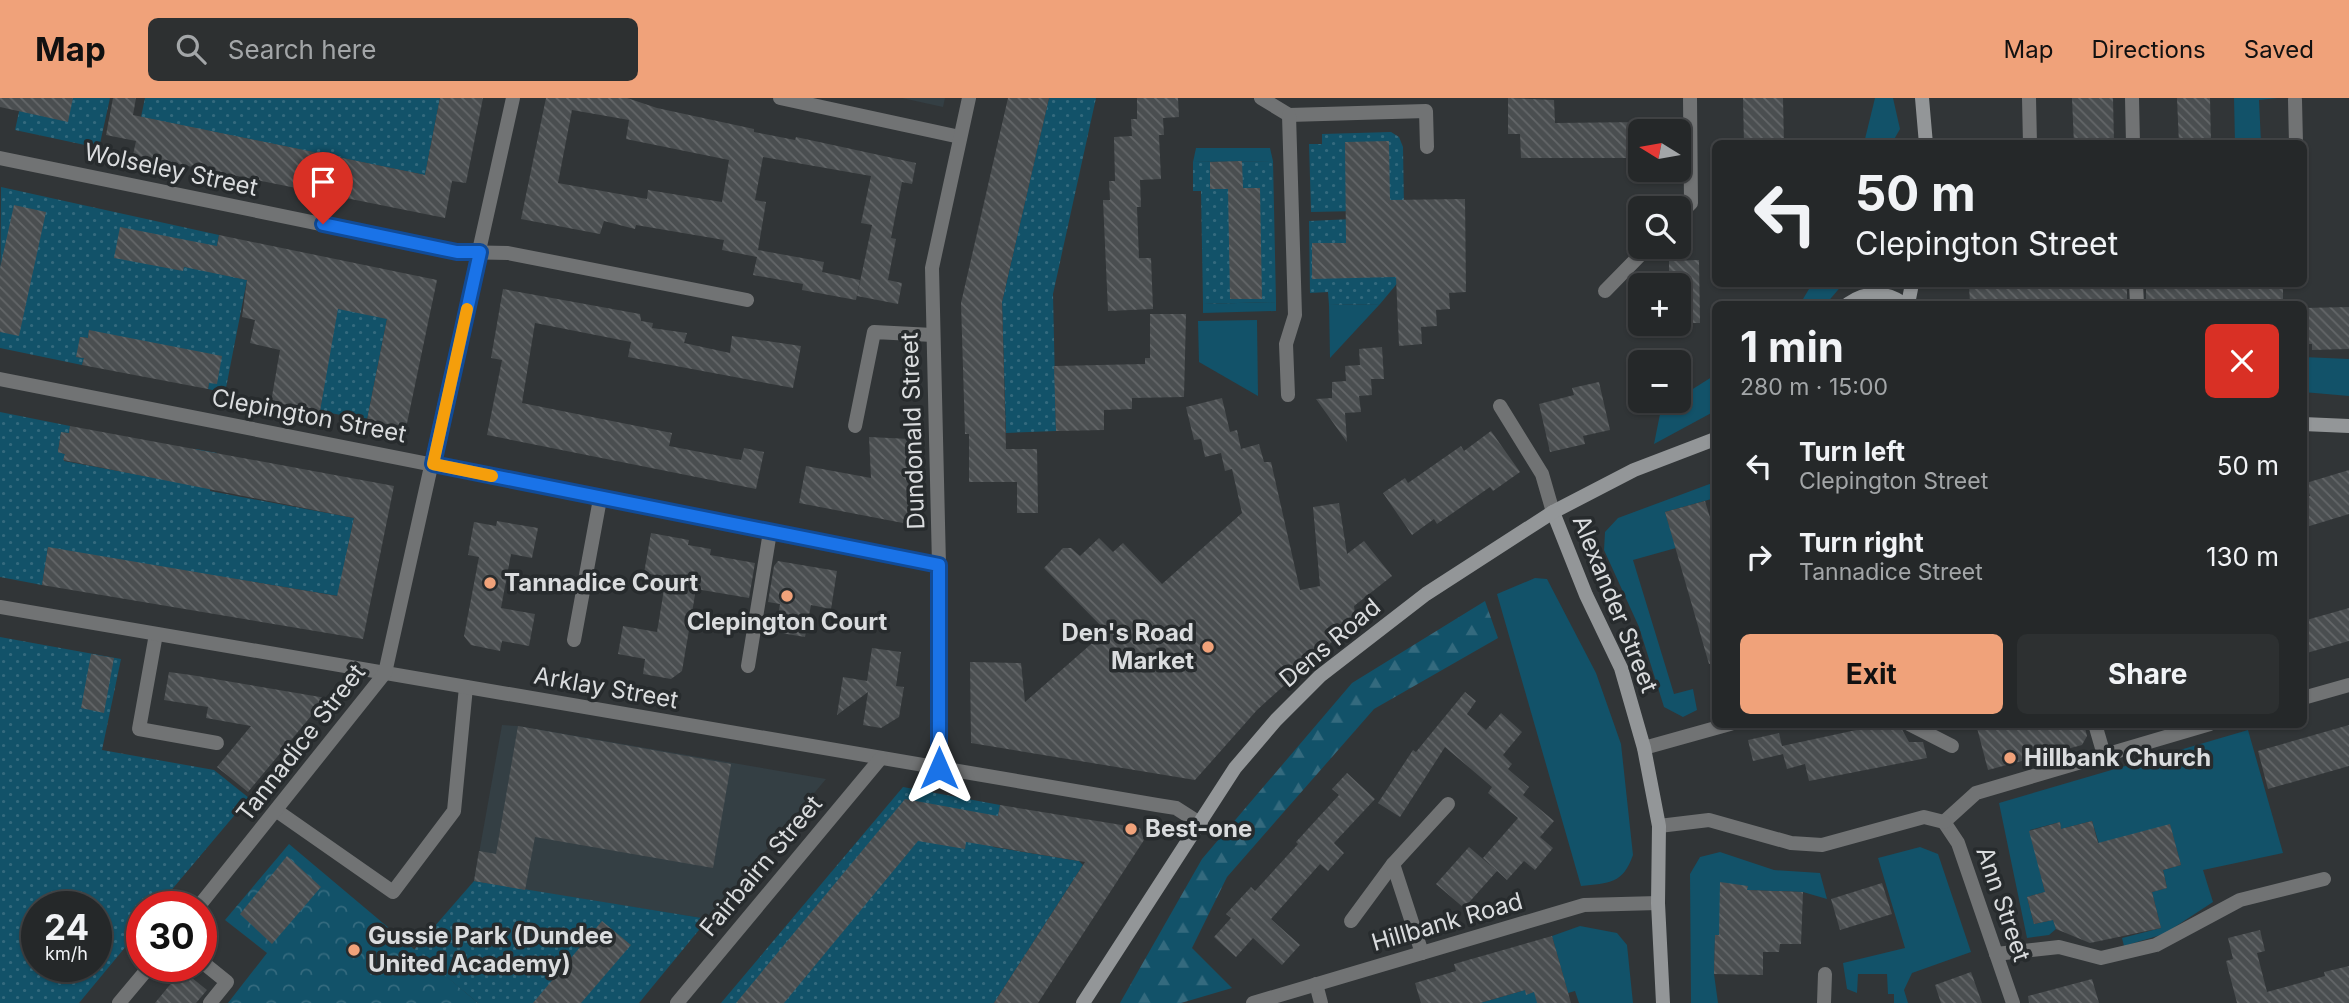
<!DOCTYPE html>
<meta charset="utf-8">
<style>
:root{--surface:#252829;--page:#2d3031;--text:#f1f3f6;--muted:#a3a6a8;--line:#424446;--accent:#f0a27a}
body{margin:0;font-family:Inter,sans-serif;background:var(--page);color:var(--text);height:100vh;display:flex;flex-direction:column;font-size:26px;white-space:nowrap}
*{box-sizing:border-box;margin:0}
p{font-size:23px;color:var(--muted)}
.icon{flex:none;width:38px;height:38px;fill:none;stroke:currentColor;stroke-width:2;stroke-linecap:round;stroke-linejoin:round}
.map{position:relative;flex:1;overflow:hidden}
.side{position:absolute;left:1712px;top:203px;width:595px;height:427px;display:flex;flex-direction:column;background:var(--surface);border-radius:10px;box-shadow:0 2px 5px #0004,0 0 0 2px var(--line)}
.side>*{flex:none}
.guide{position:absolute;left:1712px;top:42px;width:595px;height:147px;border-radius:10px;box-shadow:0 2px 5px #0004,0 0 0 2px var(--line);background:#252829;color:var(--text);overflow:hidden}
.needle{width:46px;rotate:281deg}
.buttons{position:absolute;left:1628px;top:21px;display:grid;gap:14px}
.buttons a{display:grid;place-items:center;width:63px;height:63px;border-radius:10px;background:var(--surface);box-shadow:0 2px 5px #0004,0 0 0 2px var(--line);font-size:35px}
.speed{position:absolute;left:21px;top:793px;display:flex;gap:14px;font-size:35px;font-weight:700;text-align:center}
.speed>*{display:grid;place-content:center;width:91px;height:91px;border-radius:50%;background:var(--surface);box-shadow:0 2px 5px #0004,0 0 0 2px var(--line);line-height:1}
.speed small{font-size:18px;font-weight:400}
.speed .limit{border:10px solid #d22;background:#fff;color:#111}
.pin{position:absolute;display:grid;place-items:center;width:60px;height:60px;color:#fff;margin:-72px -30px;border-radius:50% 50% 50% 0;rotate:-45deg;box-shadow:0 0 7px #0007}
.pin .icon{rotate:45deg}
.me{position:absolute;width:77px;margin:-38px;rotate:0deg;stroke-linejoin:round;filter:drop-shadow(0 0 5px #0008)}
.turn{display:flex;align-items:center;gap:24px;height:147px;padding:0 28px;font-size:32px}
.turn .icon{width:91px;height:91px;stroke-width:2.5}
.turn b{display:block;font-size:49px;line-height:60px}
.round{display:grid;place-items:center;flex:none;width:74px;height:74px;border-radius:10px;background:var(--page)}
.summary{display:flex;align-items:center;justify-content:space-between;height:119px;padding:0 28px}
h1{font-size:42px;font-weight:700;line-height:52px}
.button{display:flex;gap:14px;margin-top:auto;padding:14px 28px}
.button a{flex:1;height:80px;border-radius:10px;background:var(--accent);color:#111;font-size:28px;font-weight:700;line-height:80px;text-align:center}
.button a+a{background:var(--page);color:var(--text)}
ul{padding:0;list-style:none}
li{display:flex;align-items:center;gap:21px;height:91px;padding:0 28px}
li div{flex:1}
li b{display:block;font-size:26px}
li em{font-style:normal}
header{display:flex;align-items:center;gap:42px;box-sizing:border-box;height:98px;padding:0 35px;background:var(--accent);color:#111}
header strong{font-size:33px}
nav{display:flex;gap:38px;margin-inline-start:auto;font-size:24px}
.search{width:490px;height:63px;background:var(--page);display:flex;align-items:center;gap:18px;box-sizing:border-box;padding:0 24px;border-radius:10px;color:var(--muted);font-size:26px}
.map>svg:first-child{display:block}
</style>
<header>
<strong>Map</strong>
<div class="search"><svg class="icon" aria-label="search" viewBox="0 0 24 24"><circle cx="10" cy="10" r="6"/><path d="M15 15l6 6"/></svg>Search here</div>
<nav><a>Map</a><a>Directions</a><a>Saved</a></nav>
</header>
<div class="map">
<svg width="2349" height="905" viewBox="0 0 2349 905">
<defs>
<pattern id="forest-firs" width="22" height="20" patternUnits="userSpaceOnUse" patternTransform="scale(1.75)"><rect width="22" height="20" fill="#125269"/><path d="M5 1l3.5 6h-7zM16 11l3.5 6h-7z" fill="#346a7e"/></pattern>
<pattern id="park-crowns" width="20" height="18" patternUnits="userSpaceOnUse" patternTransform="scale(1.75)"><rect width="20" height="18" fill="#125269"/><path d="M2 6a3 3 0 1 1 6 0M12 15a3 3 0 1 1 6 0" fill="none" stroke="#346a7e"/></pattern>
<pattern id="garden-dots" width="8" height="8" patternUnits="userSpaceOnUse" patternTransform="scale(1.75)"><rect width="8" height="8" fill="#125269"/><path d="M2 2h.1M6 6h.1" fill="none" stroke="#346a7e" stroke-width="1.8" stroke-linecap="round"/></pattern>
<pattern id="building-back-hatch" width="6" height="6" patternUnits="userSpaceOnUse" patternTransform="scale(1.75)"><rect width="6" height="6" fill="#4a4e50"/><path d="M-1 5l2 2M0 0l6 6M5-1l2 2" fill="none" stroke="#646769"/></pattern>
</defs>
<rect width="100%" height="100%" fill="#313537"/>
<g fill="#343f44">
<polygon points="902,0 945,0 943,9"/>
<polygon points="502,627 518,628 826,681 708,821 525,792 474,783"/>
</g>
<g fill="#125269">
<polygon points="1875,0 1893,0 1900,31 1892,45 1864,45"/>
<polygon points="2234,0 2278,0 2259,2 2261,45 2235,45"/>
<polygon points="1196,50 1270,50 1273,63 1193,64"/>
<polygon points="1812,186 1843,186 1826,206 1800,206"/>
<polygon points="1276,204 1276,213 1203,215 1203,206"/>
<polygon points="1380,206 1330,260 1329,207"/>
<polygon points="1257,222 1258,298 1199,264 1198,223"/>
<polygon points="2303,259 2349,261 2349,298 2303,294"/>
<polygon points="1715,277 1715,313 1654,346 1661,311"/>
<polygon points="1715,384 1715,400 1665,414 1676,450 1633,462 1674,596 1693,591 1697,612 1683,619 1664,609 1639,529 1604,452 1605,434 1618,420"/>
<path d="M1535,480L1547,481L1596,575L1621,646L1633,757C1623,786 1609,785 1581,788L1497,496Z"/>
<polygon points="2248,632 2283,755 2203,772 2213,804 2164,836 2124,848 2122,840 2161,830 2152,794 2167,790 2163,772 2181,767 2170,727 2131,737 2102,756 2092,723 2061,731 2060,724 2030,732 2045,794 2027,799 2034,826 2053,822 2056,831 2049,837 2027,840 1999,705"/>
<polygon points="1920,749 1938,756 1971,854 1912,875 1904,892 1908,905 1894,905 1894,896 1888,896 1887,876 1858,876 1857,895 1847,891 1843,865 1905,850 1878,760"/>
<polygon points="1720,754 1774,772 1820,775 1827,801 1803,794 1747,792 1747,789 1719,837 1715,838 1714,876 1718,905 1691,905 1690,776 1700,759"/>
<polygon points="1580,828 1617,835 1627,847 1633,905 1579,905 1575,893 1568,895 1552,838"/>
<polygon points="1525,892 1527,896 1537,893 1537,905 1480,905"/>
</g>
<polygon fill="url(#forest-firs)" points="1485,503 1498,540 1374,611 1227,779 1192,850 1232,890 1181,905 1120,905 1202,761 1352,585"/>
<polygon fill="url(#park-crowns)" points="289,746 478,905 228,905 267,855 225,822"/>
<g fill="url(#garden-dots)" fill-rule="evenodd">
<polygon points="22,0 110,0 99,50 15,32"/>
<polygon points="145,0 440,0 425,77 141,19"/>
<polygon points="1049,0 1096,0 1053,196 1056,333 1006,335 1002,204"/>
<polygon points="1391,34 1399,39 1403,49 1404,112 1311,114 1309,46 1322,46 1322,36"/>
<polygon points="1273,63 1276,204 1203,206 1201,93 1193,93 1193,64"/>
<polygon points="1,89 219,137 212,174 247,182 225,295 208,291 209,285 89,233 88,240 80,239 77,259 84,260 82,267 0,250"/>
<polygon points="1396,119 1405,176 1380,206 1329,207 1328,194 1310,195 1309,123"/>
<polygon points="335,210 351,213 389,211 367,322 320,313"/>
<polygon points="0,314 70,328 69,335 61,335 58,354 65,356 64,363 189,386 196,351 217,355 210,393 354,420 338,498 48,450 42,487 0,479"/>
<path d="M0,539L121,561L102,652L214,672L249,700L158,808H142V829L79,905H0ZM37,808H96V868H37Z"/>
<polygon points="903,689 1000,707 993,749 1079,763 1083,767 994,905 721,905"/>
<polygon points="474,783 708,821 639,905 478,905 414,852"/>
</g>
<g fill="url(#building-back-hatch)" fill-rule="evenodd">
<polygon points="0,0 73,0 68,24 0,9"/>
<polygon points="113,0 136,0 133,17 425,77 440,0 483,0 466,85 452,83 445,120 133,57 136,43 106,37"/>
<path d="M546,0H627L657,10L754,31V34L795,42L796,39L916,65L912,86L902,84L891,140L896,141L888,182L902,185L898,206L857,198L872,127L861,125L871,78L763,59L755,102L766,104L758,152L824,164L822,174L860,182L856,202L802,192L803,186L753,177L757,159L722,152L724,142L636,127L635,131L604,123L600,136L521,121ZM572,12L629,22L626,41L729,62L722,104L648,92L647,101L558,85Z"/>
<polygon points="1008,0 1049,0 1002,204 1006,351 1037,351 1038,415 1017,415 1017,384 969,384 969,336 965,336 961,205"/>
<polygon points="1137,0 1178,0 1179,19 1163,20 1164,37 1159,37 1161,81 1140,82 1141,109 1137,109 1139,160 1151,160 1153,211 1108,213 1103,102 1110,102 1109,83 1115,83 1114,39 1132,38 1131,21 1137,21"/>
<polygon points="1508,0 1554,2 1555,25 1643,24 1640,60 1521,60 1520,36 1508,36"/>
<polygon points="1743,0 1783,0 1784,46 1744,46"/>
<polygon points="2072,0 2113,0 2114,46 2074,46"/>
<polygon points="2177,0 2210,0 2211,46 2179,46"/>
<polygon points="1389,43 1390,102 1465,101 1466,194 1449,195 1450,211 1436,212 1437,228 1421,229 1422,246 1399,248 1396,179 1312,181 1312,145 1346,145 1345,44"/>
<polygon points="1242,63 1243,90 1260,90 1262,201 1230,201 1228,91 1231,91 1210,91 1210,64"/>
<polygon points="14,107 46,114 19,238 0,234 0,170"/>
<polygon points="120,129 217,148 219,137 437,182 406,330 367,322 387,221 338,211 320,313 271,304 280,252 250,245 255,222 242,219 247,182 184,169 183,173 114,160"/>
<polygon points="1699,162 1700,225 1678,225 1678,187 1654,187 1653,179 1669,179 1669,163"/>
<polygon points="1969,186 2127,186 2127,206 1970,206"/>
<rect x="2146" y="186" width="137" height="20"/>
<polygon points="503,191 640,216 641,223 653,225 652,230 687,235 684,245 730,255 732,238 801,248 793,290 628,259 631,244 535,225 522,305 672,335 669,348 741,362 744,350 764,354 756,391 487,337 502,262 491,260"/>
<polygon points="2349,209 2349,251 2312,252 2312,246 2303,246 2303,210"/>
<polygon points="1150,216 1186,216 1184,299 1132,300 1132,311 1104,312 1104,332 1056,333 1054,268 1145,266 1145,260 1150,260"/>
<polygon points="89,232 222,258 217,286 209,285 208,291 82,267 84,260 76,259 80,239 88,240"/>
<polygon points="1382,249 1384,281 1371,281 1372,297 1359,298 1361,314 1345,315 1347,344 1316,301 1332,300 1332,284 1346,283 1345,268 1360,267 1359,251"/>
<polygon points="1599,284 1610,332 1583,338 1585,346 1550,354 1539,306 1574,297 1572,290"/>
<polygon points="1222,300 1230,334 1237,332 1241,351 1259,346 1264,364 1271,364 1300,492 1320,488 1313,409 1339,405 1347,456 1364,443 1392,478 1354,508 1356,522 1257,612 1195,682 971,645 970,564 1021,565 1025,604 1106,533 1044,470 1063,450 1071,450 1080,458 1099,440 1113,454 1123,445 1162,486 1242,415 1232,371 1225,373 1221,355 1205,359 1201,341 1194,342 1186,309"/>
<polygon points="70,328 394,388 363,541 42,487 48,449 337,498 354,420 63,362 65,356 58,354 61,334 69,335"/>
<polygon points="1491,333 1520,374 1493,393 1490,389 1437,426 1434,421 1412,437 1383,395 1405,380 1408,385 1461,348 1464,353"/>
<polygon points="869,339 910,341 912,415 903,425 799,405 806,368 871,380"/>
<polygon points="2349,372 2349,416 2303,430 2303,400 2310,398 2306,385"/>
<polygon points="1705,403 1715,436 1715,565 1709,566 1665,414"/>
<polygon points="497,423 538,430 532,460 511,456 501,510 535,516 529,548 502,543 500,553 471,547 464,538 479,459 468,457 474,424 496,428"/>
<polygon points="651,435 689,442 688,447 711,451 710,457 755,465 749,500 696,491 682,573 671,581 643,576 645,561 618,556 623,528 657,534 666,479 644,475"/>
<polygon points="778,463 837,473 831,511 811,507 805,539 775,534 780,506 768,504 774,468"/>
<polygon points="2349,510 2349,543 2303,556 2303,523"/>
<polygon points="872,550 901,554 896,588 904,589 899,619 881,630 863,627 868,594 837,617 843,579 867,583"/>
<polygon points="91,556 114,560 104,615 81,610"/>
<polygon points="169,574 191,577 326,600 248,694 217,669 251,628 206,620 208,609 164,602"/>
<polygon points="1465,594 1476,603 1467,616 1486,632 1501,615 1522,634 1503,657 1512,666 1508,671 1529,689 1523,697 1554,723 1540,739 1553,750 1535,772 1524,763 1507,782 1483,760 1518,720 1488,695 1492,689 1445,649 1400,719 1378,705 1413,652 1416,654"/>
<polygon points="1884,626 1899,626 1909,644 1923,644 1927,660 1809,683 1805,666 1787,671 1783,656 1753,663 1748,642 1779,635 1782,648"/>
<polygon points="1976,626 2084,626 2087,638 2082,647 1988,672"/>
<polygon points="2349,627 2349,668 2268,691 2258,653"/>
<polygon points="518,628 731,666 713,770 535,739 525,792 474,783 479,753 496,756"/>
<polygon points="1347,675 1375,701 1334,745 1344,755 1328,773 1320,766 1271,821 1300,847 1282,867 1253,840 1236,859 1214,839 1231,820 1226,816 1251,789 1255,793 1298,746 1296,744 1339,697 1332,691"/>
<polygon points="905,701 998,718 1000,707 1140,730 1144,742 1038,905 994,905 1085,764 966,744 965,751 918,743 784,905 736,905"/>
<polygon points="2092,723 2098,745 2170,726 2181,767 2163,772 2167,790 2152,794 2161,830 2090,845 2056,831 2053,822 2034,826 2027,799 2045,794 2029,733 2060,724 2061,731"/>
<polygon points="1469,749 1497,773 1464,810 1436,786"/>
<polygon points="287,758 321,789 272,846 240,816"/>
<polygon points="1720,784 1748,788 1747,792 1803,794 1801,846 1780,846 1779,854 1763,854 1763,877 1714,876 1715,837 1719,837"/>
<polygon points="1882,785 1892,816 1840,832 1831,801"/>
<polygon points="602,823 631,847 581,905 533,905"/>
<polygon points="2260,832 2265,853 2257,855 2267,894 2325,878 2324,874 2349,868 2349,905 2237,905 2226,863 2233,861 2228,840"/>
<polygon points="1552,838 1571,905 1537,905 1534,894 1526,897 1525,892 1480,905 1421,905 1415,885 1456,873 1454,866"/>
<polygon points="182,872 207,892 196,905 155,905"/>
<polygon points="1971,874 1982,905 1941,905 1935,887"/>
<polygon points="2092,881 2099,905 2029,905 2028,898"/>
</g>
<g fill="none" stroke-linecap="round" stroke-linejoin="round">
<g stroke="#717374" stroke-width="14">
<polyline points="2029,0 2030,46"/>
<polyline points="1500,308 1542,376 1553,414"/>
<polyline points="855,328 874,234 933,237"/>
<polyline points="156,536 139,631 217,645"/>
<polyline points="574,542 600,401"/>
<polyline points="748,568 770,434"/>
<polyline points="1909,626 1952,648"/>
<polyline points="277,713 393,794 454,713 466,589"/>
<polyline points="1996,856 2059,849 2101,860 2156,847 2240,802 2324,781"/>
<polyline points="201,863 227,884 210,905"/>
</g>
<g stroke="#717374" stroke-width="14">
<polyline points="780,0 960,39"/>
<polyline points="1261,0 1289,17 1426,13 1427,49"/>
<polyline points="2132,0 2133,46"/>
<polyline points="2295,2 2296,46"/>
<polyline points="0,60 457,154 508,155 747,202"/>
<polyline points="1678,118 1691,105 1690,0"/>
<polyline points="2136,186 2137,206"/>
<polyline points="1605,193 1648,149"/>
<polyline points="0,281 939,467"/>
<polyline points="1288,297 1286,246 1295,217 1289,17"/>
<polyline points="0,509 1157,707 1176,710 1201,726"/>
<polyline points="2303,600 2349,587"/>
<polyline points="2095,626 2104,657"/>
<polyline points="1644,650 1730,626"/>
<polyline points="939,670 939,467 932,170 969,0"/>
<polyline points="1944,724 1976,695 2210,626"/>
<polyline points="1944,724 1958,745 2013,905"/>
<polyline points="1659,728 1709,722 1791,745 1822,747 1924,719 1944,724"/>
<polyline points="199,808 385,575 513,0"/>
<polyline points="1351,823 1393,766"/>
<polyline points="1422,855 1393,766 1448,706"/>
<polyline points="1316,886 1321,905"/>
<polyline points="119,905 150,868"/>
<polyline points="677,905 881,660"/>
<polyline points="1253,905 1584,807 1658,805"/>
<polyline points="1824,905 1825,876"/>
</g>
<g stroke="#939698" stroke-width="14">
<polyline points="1922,0 1926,46"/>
<path d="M1848,206C1866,193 1886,193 1904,206"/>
<polyline points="1908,206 1912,186"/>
<polyline points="2303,326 2349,328"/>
<polyline points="1553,414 1586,497 1621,570 1644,650 1659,728 1658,805 1663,905"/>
<polyline points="1083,905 1235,670 1276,622 1320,578 1426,496 1553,414 1634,372 1715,341"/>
</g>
</g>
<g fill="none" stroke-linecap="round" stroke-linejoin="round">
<g stroke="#114b97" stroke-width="18">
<polyline id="route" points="323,126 457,154 480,154 433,366 939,467 939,670"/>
</g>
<use href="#route" stroke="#1a73e8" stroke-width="12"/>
<polyline stroke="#f59e0b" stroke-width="12" points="467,211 433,366 492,378"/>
</g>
<g fill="#f0a27a" stroke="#272b2d" stroke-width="2.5">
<circle cx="490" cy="485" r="7"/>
<circle cx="787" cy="498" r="7"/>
<circle cx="1208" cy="549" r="7"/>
<circle cx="2010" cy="660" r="7"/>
<circle cx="1131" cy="731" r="7"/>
<circle cx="354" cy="852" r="7"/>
</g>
<g text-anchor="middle" stroke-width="7" stroke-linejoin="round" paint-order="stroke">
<g font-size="24" fill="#dadcde" stroke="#272b2d">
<text transform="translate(171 72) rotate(12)" y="8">Wolseley Street</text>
<text transform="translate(309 318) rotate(11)" y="8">Clepington Street</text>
<text transform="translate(913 333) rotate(-92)" y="8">Dundonald Street</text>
<text transform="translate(1615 506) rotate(68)" y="8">Alexander Street</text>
<text transform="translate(1330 545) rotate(-40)" y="8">Dens Road</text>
<text transform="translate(606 590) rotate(10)" y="8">Arklay Street</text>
<text transform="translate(301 645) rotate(-52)" y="8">Tannadice Street</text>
<text transform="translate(761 768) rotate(-50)" y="8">Fairbairn Street</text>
<text transform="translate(2003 806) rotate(71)" y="8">Ann Street</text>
<text transform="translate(1447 824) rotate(-16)" y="8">Hillbank Road</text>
</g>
<g font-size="24" font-weight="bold" fill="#dadcde" stroke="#272b2d" text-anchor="start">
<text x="504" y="493">Tannadice Court</text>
<text x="787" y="532" text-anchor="middle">Clepington Court</text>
<text x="1194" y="543" text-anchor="end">Den's Road<tspan x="1194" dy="28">Market</tspan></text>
<text x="2024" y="668">Hillbank Church</text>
<text x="1145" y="739">Best-one</text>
<text x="368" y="846">Gussie Park (Dundee<tspan x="368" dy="28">United Academy)</tspan></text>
</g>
</g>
</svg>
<div class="buttons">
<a><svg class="needle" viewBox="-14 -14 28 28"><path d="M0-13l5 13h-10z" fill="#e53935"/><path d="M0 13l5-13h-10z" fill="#a3a6a8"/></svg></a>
<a><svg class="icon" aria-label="search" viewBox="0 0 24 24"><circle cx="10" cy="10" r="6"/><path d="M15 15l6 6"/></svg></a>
<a>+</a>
<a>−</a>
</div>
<div class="speed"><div>24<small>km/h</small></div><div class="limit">30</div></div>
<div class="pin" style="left:323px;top:126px;background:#d93025"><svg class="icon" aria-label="arrive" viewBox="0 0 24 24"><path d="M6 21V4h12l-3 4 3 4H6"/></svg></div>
<svg class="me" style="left:939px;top:670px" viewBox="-20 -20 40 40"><path d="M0-17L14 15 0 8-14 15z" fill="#1a73e8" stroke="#fff" stroke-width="4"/></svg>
<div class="guide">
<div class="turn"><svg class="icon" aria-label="left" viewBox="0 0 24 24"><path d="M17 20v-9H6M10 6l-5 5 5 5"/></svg><div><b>50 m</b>Clepington Street</div></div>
</div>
<section class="side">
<div class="summary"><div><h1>1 min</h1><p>280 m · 15:00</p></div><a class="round" style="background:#d93025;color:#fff"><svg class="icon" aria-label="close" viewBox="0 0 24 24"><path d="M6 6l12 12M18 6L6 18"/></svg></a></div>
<ul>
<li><svg class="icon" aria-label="left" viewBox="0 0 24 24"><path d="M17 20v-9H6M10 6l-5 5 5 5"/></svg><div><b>Turn left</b><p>Clepington Street</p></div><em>50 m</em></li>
<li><svg class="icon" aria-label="right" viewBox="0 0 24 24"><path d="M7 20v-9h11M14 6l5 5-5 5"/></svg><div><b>Turn right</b><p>Tannadice Street</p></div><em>130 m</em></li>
</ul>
<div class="button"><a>Exit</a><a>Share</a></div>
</section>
</div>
